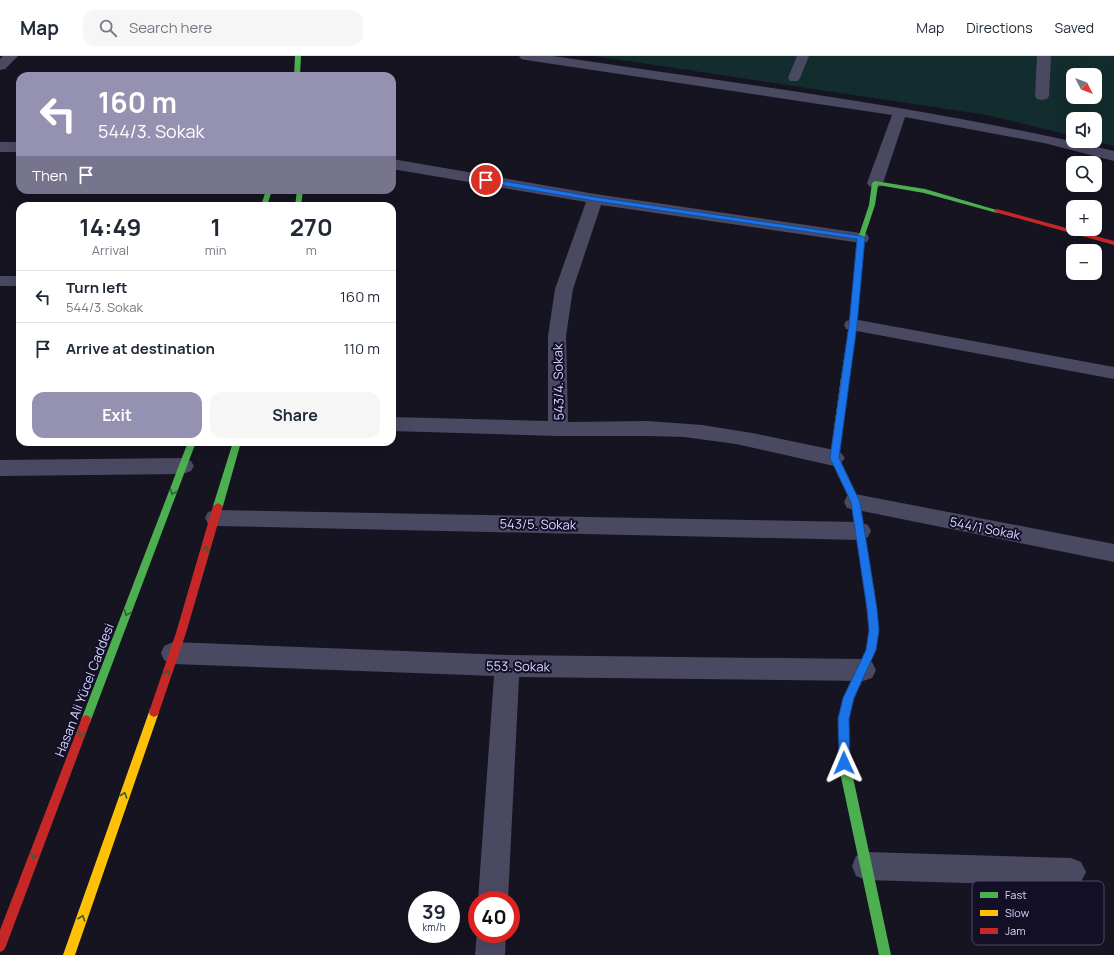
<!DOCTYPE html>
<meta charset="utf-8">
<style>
:root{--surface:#fff;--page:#f6f6f7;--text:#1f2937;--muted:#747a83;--line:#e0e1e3;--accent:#9591b1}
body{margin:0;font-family:Manrope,sans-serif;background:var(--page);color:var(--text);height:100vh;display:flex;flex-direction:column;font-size:15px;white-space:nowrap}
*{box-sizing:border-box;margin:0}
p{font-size:13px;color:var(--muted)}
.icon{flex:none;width:22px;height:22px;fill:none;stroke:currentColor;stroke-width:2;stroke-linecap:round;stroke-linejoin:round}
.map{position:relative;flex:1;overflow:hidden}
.sheet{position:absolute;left:16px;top:146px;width:380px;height:244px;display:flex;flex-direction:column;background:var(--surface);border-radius:12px;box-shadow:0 4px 16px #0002}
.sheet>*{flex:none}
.guide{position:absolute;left:16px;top:16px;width:380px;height:122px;border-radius:12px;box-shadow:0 4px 16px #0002;background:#9591b1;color:#fff;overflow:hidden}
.needle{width:26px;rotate:132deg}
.tools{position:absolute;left:1066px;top:12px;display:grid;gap:8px}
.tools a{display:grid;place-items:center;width:36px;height:36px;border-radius:8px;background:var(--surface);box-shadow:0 4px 16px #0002;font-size:20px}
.speed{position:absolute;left:408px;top:835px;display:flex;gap:8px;font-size:20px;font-weight:700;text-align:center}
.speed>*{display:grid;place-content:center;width:52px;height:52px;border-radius:50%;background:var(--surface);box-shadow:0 4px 16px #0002;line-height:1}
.speed small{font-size:10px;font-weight:400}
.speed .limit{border:6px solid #d22;background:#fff;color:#111}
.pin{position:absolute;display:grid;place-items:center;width:34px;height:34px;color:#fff;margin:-17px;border:2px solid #fff;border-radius:50%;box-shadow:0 1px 4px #0007}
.me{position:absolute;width:44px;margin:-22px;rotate:359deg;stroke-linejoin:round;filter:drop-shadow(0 0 3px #0008)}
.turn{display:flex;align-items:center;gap:14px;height:84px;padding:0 16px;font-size:18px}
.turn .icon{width:52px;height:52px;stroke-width:2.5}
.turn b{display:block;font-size:28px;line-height:34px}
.then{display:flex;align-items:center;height:38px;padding:0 16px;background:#0003;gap:8px;font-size:15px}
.eta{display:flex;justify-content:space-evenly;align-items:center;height:68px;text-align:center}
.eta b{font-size:24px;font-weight:700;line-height:28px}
.cta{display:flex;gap:8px;margin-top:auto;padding:8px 16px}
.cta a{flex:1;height:46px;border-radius:12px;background:var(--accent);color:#fff;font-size:16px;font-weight:700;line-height:46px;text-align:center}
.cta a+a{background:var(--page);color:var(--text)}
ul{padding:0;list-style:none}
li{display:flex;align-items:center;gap:12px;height:52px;padding:0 16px;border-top:1px solid var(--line)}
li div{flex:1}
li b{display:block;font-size:15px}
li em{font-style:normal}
header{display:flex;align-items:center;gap:24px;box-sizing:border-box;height:56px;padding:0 20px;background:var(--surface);border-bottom:1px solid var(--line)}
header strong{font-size:19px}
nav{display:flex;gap:22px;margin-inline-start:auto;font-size:14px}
.search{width:280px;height:36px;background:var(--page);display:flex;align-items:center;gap:10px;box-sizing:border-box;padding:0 14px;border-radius:12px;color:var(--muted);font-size:15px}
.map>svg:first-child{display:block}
</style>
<header>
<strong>Map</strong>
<div class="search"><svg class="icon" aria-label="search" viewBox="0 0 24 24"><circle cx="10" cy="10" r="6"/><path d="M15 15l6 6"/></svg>Search here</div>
<nav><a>Map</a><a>Directions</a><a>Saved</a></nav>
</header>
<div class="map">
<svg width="1114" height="899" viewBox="0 0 1114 899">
<rect width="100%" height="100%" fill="#161421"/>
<path fill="#132c2d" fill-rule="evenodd" d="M595,0H1114V90L1093,85H1095V63H1073V80L987,59ZM1073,19H1095V41H1073Z"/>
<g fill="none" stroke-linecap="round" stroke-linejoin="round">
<polygon fill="#4a4962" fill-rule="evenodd" points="797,0 809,0 800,22 798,25 790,25 788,22"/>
<g fill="#4a4962" fill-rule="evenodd">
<polygon points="3,0 18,0 5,13 0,14 0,3"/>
<path d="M519,0H553C740,28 929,51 1114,95V105L1044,87L905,61L883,127L881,130L875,132L869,130L867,127L892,59L526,4L521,3Z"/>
<polygon points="1037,0 1051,0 1049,40 1047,43 1042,44 1037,43 1035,40"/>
<rect x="0" y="86" width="20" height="10"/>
<polygon points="392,103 595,138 867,178 869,182 867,186 861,187 601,149 573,233 566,280 568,366 648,365 702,369 752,377 834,394 841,397 845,402 841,407 834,410 736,388 684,381 648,380 558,380 392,375 392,361 548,365 548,280 555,233 586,146 392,113"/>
<rect x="0" y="220" width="20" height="10"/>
<polygon points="853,263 1114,311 1114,323 846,273 844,269 846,265"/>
<polygon points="183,402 191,405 194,410 191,415 183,418 0,420 0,404"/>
<polygon points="855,438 1114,488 1114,506 847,452 844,446 847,440"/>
<polygon points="216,454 860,466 868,469 871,475 868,481 860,484 216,470 208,468 205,462 208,456"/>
<polygon points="173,586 507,599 863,603 872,606 876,614 872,622 863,625 519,621 508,844 478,844 494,620 173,608 164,604 161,597 164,590"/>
<polygon points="866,796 1071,802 1081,806 1086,816 1081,826 1071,830 866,824 856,820 852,810 856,800"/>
<polygon points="477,875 477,878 506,878 505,899 475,899"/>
</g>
<g fill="#4caf50" fill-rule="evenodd">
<polygon points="295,0 301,0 300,20 294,20"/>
<polygon points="875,125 925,133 1000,155 997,157 924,137 878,129 875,149 864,182 857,269 849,322 845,325 841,322 849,269 858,182 869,149 872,127"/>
<polygon points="266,134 272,134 267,150 261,150"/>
<polygon points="297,134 303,134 301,150 295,150"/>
<polygon points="188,386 196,386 91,664 90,667 86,669 82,667 81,664"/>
<polygon points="233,386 241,386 223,450 218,453 213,450"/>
<polygon points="844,694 848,695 850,707 891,899 879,899 838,707 840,695"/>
</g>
<g fill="#ffc107" fill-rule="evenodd">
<polygon points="845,319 849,322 838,402 859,446 875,539 873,542 870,543 867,542 865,539 851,446 830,402 841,322"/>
<polygon points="154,651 158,653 159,656 75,899 63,899 149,656 150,653"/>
</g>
<g fill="#c62828" fill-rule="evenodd">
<polygon points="997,153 1114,185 1114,189 995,156 994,155"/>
<polygon points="218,447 223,450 186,577 159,656 158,659 154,661 150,659 149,656 176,577 213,450"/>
<polygon points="870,535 873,536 875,539 879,574 876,594 854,642 848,663 849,699 848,703 844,704 840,703 839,699 838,663 844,642 866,594 869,574 865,539 867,536"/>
<polygon points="86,659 90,661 91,664 6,890 4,894 0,896 0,874 81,664 82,661"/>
</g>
</g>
<defs><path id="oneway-chevron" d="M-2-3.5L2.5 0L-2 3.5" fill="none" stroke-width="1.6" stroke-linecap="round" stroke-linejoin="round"/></defs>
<g stroke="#305f3b">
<use href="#oneway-chevron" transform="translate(173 436) rotate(111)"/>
<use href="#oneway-chevron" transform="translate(206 493) rotate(-73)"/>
<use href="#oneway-chevron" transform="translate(127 557) rotate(111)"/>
<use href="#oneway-chevron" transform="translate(167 617) rotate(-71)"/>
<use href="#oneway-chevron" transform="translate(81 678) rotate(111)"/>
<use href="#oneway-chevron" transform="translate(124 739) rotate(-71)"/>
<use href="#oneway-chevron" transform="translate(34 800) rotate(111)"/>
<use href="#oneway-chevron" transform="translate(82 862) rotate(-71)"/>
</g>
<polygon fill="#1a73e8" stroke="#114b97" points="486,122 595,141 861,180 865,182 857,269 839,402 860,446 877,553 879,574 876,594 854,642 849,663 850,707 848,711 844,712 840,711 839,707 838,663 843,642 866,594 869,574 867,553 851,446 830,402 849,269 857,183 595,145 483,126 482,124"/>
<g text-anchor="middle" stroke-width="4" stroke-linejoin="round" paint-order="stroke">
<g font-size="13" fill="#d9d4ff" stroke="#130f26">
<text transform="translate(558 326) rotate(-91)" y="5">543/4. Sokak</text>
<text transform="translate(538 468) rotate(1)" y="5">543/5. Sokak</text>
<text transform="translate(985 472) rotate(11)" y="5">544/1 Sokak</text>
<text transform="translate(518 610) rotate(1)" y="5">553. Sokak</text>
<text transform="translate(84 634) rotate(-69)" y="5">Hasan Ali Yücel Caddesi</text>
</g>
</g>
<rect x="972" y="825" width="132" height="64" rx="6" fill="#130f26" stroke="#4e4a67" stroke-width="1"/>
<rect x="980" y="836" width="18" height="6" fill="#4caf50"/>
<rect x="980" y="854" width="18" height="6" fill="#ffc107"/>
<rect x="980" y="872" width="18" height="6" fill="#c62828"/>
<g font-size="11" fill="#d9d4ff">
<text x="1005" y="843">Fast</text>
<text x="1005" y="861">Slow</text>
<text x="1005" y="879">Jam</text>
</g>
</svg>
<div class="tools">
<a><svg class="needle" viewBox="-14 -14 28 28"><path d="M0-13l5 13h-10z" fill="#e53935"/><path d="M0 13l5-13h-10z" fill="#747a83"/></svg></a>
<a><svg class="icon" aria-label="sound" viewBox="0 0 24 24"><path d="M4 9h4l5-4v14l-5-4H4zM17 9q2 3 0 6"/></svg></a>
<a><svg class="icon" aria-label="search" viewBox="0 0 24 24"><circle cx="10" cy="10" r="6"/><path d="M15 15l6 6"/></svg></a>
<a>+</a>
<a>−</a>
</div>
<div class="speed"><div>39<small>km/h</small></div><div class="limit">40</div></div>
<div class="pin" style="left:486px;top:124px;background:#d93025"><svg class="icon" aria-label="arrive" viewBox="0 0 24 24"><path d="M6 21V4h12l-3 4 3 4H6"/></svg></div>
<svg class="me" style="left:844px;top:707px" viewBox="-20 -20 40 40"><path d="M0-17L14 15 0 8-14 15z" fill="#1a73e8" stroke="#fff" stroke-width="4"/></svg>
<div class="guide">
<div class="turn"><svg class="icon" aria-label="left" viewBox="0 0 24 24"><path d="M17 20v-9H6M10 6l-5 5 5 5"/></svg><div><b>160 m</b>544/3. Sokak</div></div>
<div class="then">Then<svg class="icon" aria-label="arrive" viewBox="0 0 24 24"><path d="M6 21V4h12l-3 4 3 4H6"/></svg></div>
</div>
<section class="sheet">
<div class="eta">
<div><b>14:49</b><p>Arrival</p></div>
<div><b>1</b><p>min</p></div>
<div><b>270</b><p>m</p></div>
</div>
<ul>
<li><svg class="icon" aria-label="left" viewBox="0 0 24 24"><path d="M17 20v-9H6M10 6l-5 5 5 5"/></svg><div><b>Turn left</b><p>544/3. Sokak</p></div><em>160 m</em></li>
<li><svg class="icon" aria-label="arrive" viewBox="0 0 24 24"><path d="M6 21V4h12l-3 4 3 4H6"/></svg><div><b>Arrive at destination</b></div><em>110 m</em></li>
</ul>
<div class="cta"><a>Exit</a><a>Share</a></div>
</section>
</div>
